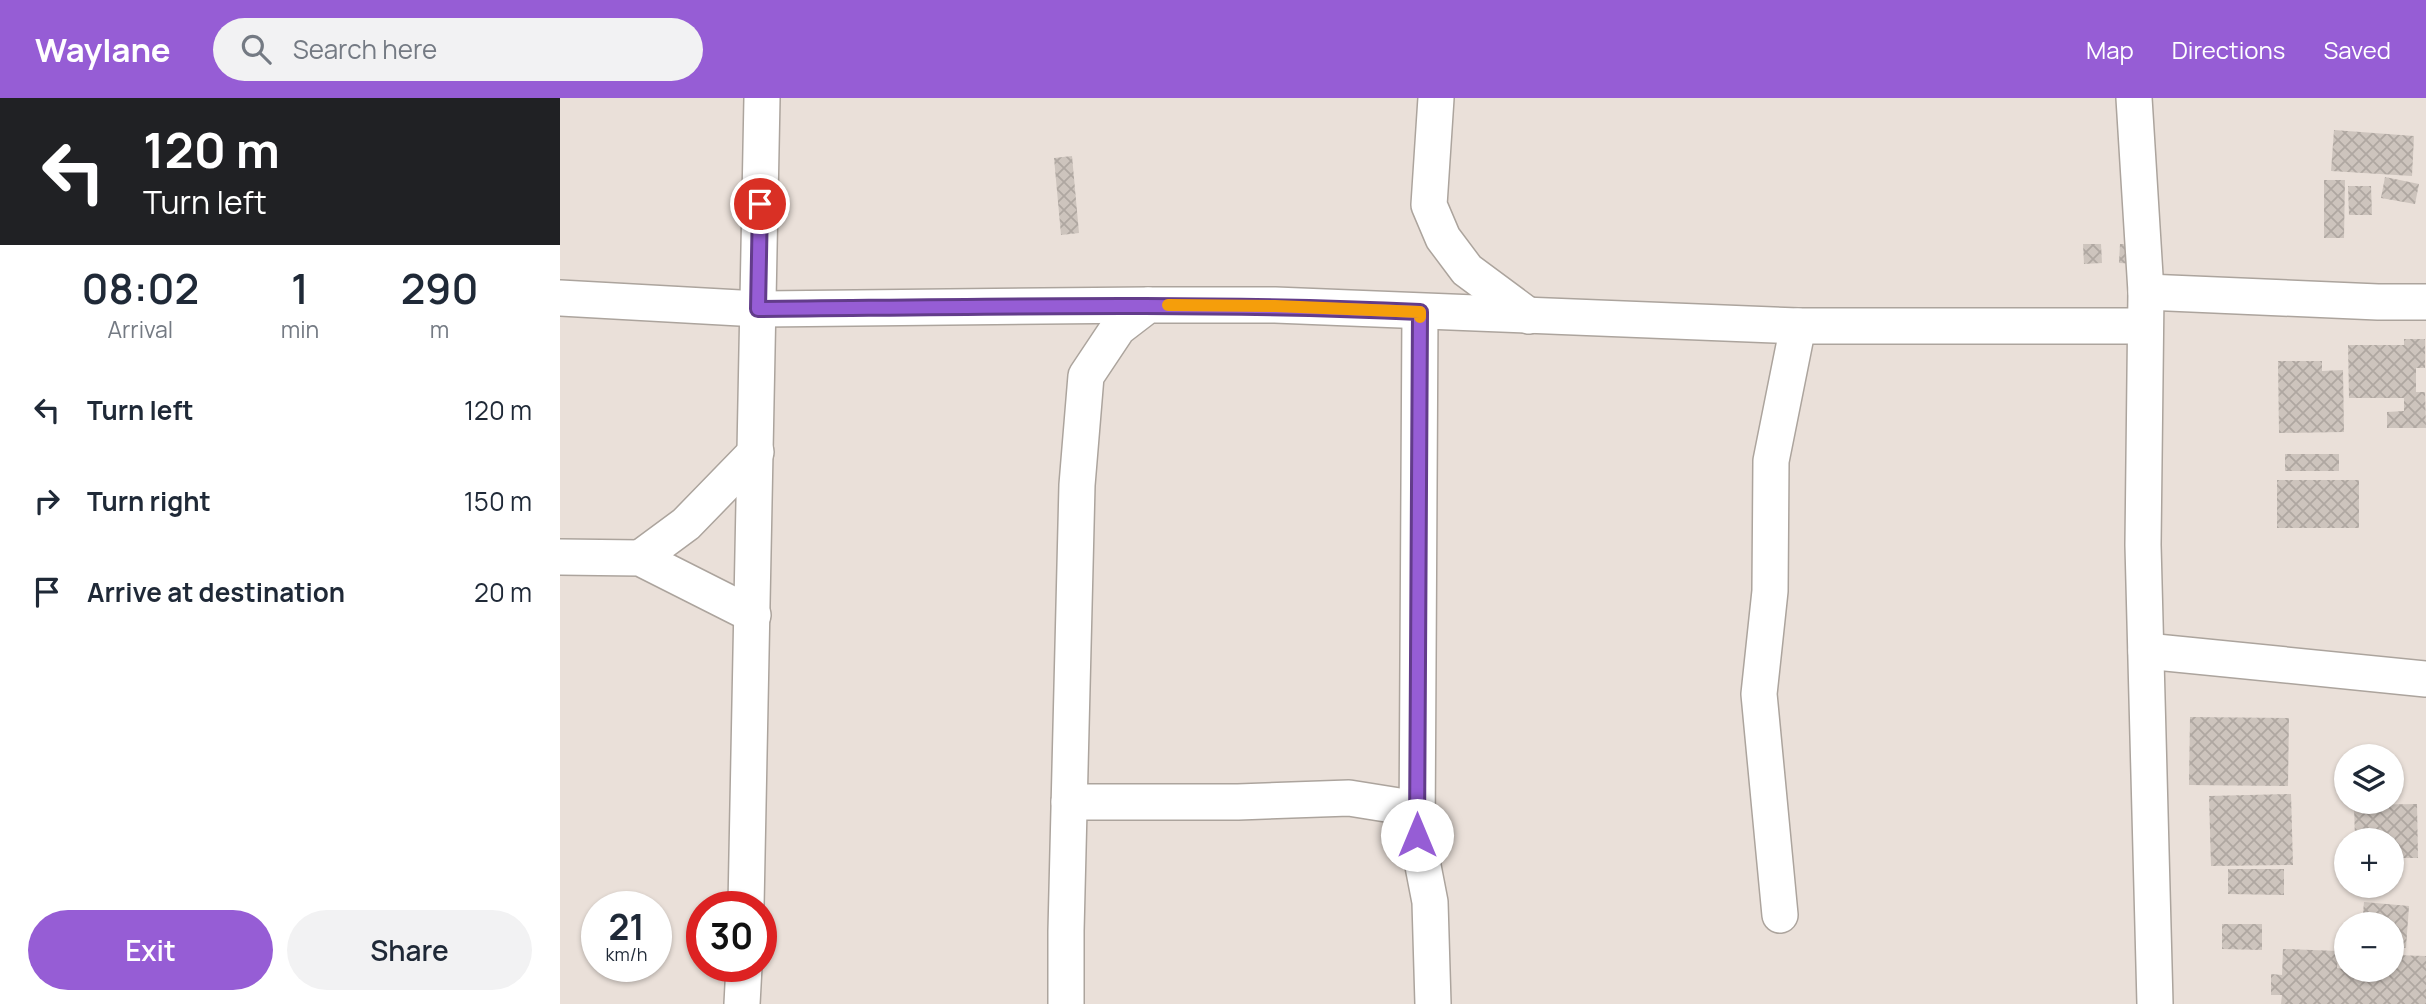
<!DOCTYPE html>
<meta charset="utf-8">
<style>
:root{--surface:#fff;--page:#f2f2f3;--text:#1f2937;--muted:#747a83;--accent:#965dd5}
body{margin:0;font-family:Manrope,sans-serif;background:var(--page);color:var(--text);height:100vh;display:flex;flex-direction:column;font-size:26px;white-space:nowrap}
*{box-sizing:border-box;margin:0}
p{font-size:23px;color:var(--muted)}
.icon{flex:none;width:38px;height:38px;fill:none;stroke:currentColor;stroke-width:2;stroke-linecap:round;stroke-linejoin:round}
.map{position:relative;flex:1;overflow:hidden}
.sheet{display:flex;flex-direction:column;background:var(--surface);width:560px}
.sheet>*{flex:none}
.banner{background:#202124;color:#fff;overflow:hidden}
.fabs{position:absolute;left:1774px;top:646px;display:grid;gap:14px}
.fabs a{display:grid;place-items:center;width:70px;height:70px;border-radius:50%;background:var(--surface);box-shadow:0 2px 5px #0004;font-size:35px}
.speed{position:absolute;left:21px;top:793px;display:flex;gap:14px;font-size:35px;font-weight:700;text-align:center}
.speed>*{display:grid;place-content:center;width:91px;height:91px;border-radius:50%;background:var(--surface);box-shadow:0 2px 5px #0004;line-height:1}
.speed small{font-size:18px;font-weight:400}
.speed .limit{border:10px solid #d22;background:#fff;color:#111}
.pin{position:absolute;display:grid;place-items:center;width:60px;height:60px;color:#fff;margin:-30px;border:4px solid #fff;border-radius:50%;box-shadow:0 2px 7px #0007}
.me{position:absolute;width:77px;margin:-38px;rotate:0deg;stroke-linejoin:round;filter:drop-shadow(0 0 5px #0008)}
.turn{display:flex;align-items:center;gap:24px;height:147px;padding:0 28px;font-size:32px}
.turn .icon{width:91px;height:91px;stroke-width:2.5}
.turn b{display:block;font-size:49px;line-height:60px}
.eta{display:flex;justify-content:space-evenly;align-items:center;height:119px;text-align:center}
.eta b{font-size:42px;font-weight:600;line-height:49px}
.cta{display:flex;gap:14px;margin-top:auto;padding:14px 28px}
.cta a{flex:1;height:80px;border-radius:42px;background:var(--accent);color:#fff;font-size:28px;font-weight:600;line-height:80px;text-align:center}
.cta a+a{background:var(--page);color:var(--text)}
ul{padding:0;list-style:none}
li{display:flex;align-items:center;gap:21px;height:91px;padding:0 28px}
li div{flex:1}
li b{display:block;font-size:26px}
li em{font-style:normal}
header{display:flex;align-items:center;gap:42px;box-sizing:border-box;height:98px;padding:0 35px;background:var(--accent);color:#fff}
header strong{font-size:33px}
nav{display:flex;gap:38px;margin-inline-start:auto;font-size:24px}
.search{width:490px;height:63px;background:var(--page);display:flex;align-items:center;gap:18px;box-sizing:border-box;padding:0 24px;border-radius:38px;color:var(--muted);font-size:26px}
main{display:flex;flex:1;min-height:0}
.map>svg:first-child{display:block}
</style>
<header>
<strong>Waylane</strong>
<div class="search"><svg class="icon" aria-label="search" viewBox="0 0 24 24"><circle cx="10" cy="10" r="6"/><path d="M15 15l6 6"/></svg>Search here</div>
<nav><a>Map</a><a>Directions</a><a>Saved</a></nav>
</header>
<main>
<section class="sheet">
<div class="banner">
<div class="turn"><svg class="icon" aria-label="left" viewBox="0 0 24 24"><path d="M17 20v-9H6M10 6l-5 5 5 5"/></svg><div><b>120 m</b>Turn left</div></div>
</div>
<div class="eta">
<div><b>08:02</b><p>Arrival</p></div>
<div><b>1</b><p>min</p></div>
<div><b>290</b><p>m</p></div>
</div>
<ul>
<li><svg class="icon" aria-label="left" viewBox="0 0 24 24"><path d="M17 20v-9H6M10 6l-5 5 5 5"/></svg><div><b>Turn left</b></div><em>120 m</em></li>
<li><svg class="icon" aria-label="right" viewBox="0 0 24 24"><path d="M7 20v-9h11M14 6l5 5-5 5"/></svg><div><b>Turn right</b></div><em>150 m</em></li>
<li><svg class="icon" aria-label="arrive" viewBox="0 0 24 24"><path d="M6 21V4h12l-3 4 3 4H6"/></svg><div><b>Arrive at destination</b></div><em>20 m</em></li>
</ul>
<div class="cta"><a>Exit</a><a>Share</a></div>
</section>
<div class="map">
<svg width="1866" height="906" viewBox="0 0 1866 906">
<defs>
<pattern id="building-cross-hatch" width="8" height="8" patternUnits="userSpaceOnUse" patternTransform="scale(1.75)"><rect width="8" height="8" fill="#cdc4bd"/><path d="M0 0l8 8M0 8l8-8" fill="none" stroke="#afa7a1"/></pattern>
</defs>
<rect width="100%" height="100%" fill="#eae0d9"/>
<g fill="url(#building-cross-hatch)">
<polygon points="1774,32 1854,38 1852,78 1771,73"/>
<polygon points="512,58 519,135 501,137 494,60"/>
<polygon points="1825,79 1859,86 1855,106 1821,100"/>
<polygon points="1764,82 1785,82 1784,140 1764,140"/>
<polygon points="1788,88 1811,88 1812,117 1789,117"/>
<polygon points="1523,146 1541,146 1542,165 1524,166"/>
<polygon points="1560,146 1578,147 1576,166 1559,165"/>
<polygon points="1844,241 1865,241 1865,270 1856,270 1856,294 1865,294 1866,330 1827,330 1827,314 1844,313 1844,300 1789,300 1788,247 1844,247"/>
<polygon points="1718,263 1762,263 1762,273 1783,272 1784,334 1719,335"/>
<rect x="1725" y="356" width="54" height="17"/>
<rect x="1717" y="382" width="82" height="48"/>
<polygon points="1630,619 1729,620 1728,688 1629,687"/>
<polygon points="1731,696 1733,767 1651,768 1649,698"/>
<polygon points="1857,706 1858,760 1832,760 1832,742 1795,742 1794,707"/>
<polygon points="1668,771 1724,771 1724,797 1668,796"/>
<polygon points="1804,804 1849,808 1846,850 1832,849 1832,826 1802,826"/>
<polygon points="1662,826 1702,826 1702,852 1662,851"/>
<polygon points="1723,851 1778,853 1777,870 1787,872 1833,872 1834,857 1866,858 1866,906 1721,906 1722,897 1711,897 1711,876 1722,877"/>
</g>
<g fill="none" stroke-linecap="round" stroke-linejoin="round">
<g stroke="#aca49d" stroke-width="38">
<g id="minor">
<polyline points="876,0 869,107 883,140 907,172 969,218"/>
<polyline points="1574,0 1586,194 1583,447 1595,906"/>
<polyline points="1586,194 1818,204 1866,204"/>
<polyline points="0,200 198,211 588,207"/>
<polyline points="0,459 80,460 193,517"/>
<polyline points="80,460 126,426 196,354"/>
<polyline points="1586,553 1866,581"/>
<polyline points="509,704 678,704 789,700 839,708 857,737 870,804 873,906"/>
<polyline points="857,737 860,214"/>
<polyline points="186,808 202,0"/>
<polyline points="1220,817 1199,596 1210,493 1211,363 1238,228"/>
<polyline points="182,906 184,868"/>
<polyline points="506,906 506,833 517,387 526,278 558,230 588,207 715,207 1238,228 1585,228"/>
</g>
</g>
<use href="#minor" stroke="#fff" stroke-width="35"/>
</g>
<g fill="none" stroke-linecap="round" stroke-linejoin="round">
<g stroke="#623c8a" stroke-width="18">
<path id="route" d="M200,106L198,211C419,209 639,204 860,214L857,737"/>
</g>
<use href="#route" stroke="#965dd5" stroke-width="12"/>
<polyline stroke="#f59e0b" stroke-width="12" points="608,207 715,208 860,214 860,219"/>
</g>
</svg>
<div class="fabs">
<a><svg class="icon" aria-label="layers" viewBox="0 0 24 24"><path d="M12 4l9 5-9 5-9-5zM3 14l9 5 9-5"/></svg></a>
<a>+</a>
<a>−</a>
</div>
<div class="speed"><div>21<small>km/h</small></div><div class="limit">30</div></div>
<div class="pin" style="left:200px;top:106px;background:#d93025"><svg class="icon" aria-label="arrive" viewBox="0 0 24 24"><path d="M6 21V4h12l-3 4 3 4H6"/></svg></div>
<svg class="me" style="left:857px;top:737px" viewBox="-20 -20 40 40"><circle r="19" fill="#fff"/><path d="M0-13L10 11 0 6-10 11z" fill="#965dd5"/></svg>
</div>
</main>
